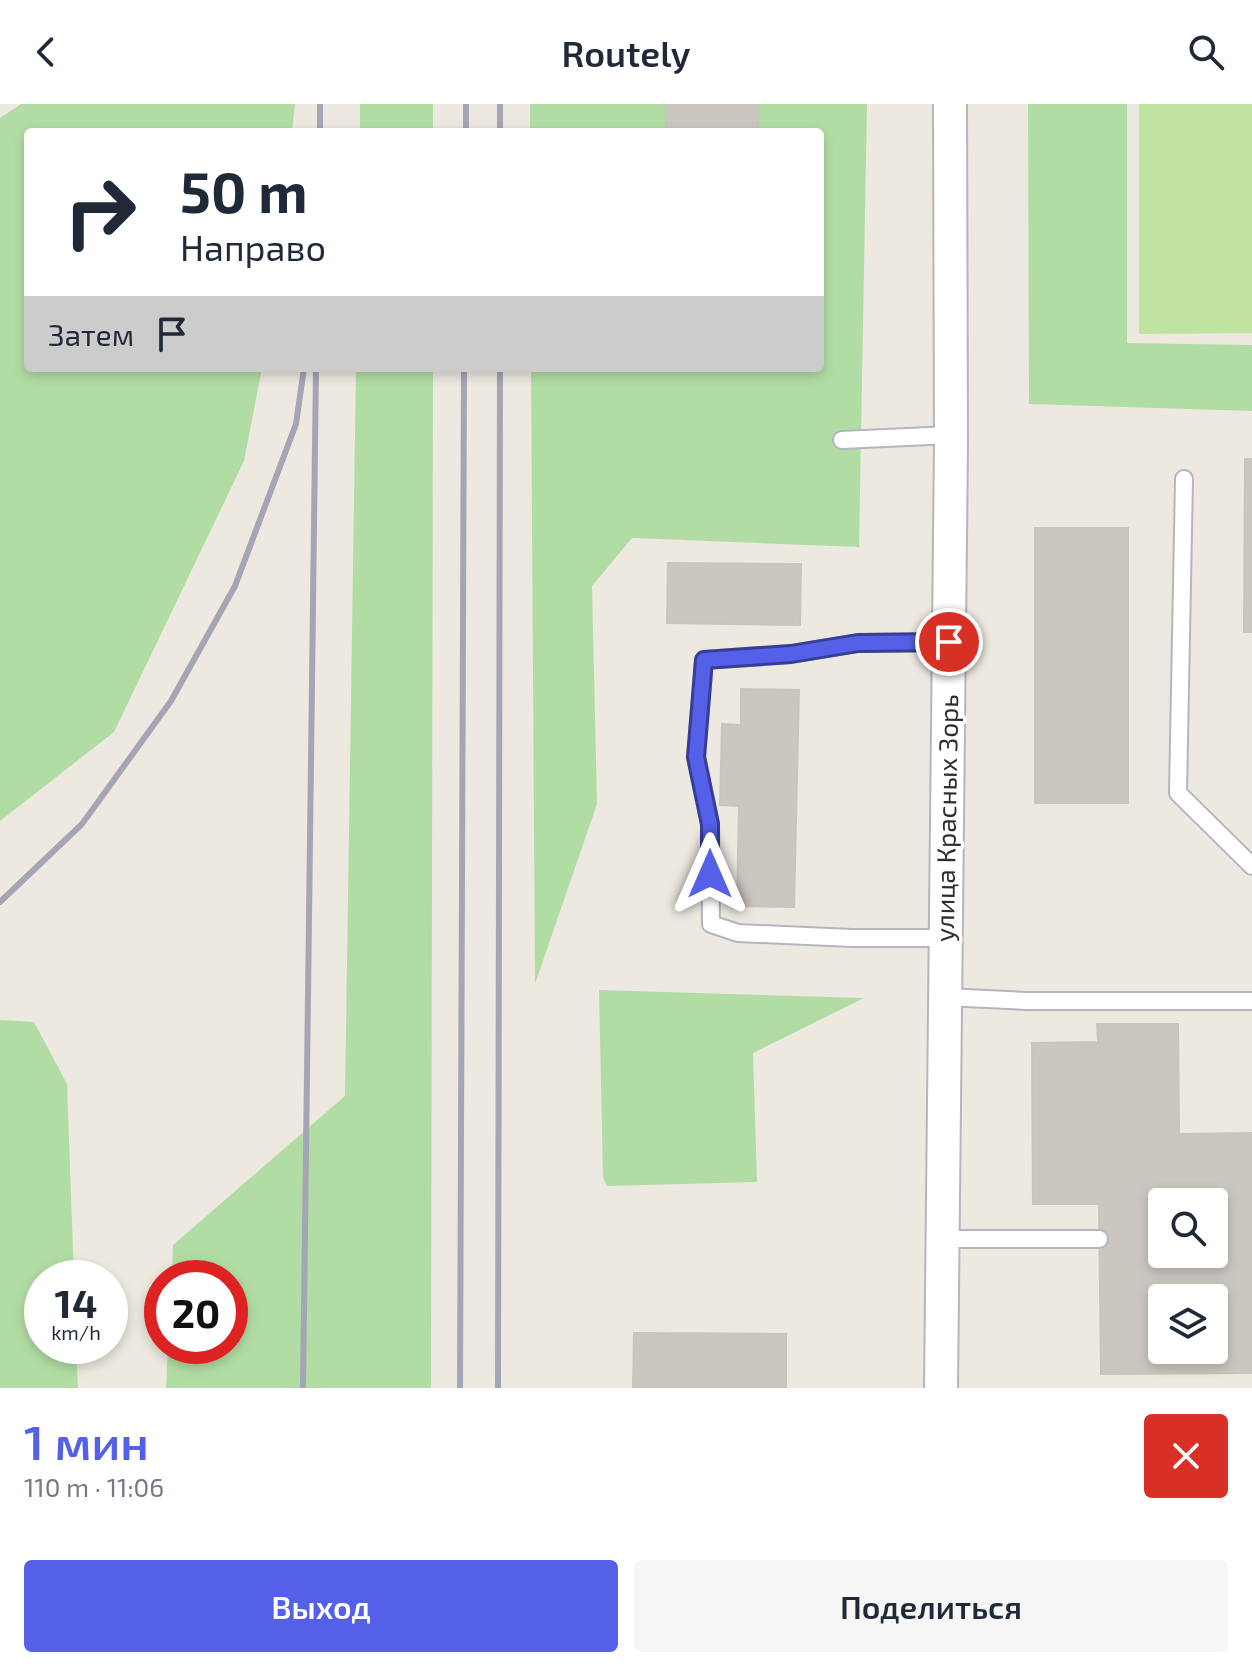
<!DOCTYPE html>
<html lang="ru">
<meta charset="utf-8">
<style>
:root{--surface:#fff;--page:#f6f6f7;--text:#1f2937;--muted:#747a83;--accent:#5460e7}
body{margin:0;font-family:"Exo 2",sans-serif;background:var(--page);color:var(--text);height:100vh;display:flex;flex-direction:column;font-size:30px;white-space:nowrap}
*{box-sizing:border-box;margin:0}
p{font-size:26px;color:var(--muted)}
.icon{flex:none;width:44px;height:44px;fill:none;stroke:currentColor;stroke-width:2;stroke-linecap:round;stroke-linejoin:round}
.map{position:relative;height:1284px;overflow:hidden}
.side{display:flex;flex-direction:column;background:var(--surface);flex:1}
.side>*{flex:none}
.guide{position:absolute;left:24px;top:24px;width:800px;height:244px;border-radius:8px;box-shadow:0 4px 12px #0003;background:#fff;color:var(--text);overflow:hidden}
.controls{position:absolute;left:1148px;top:1084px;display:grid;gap:16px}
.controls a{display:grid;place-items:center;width:80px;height:80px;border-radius:8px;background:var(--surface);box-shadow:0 4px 12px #0003;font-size:40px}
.speed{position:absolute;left:24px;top:1156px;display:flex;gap:16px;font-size:40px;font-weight:700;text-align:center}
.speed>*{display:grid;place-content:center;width:104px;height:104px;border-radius:50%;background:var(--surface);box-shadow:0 4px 12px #0003;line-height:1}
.speed small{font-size:20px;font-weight:400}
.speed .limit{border:12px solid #d22;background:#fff;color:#111}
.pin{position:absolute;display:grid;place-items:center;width:68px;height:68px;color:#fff;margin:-34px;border:4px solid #fff;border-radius:50%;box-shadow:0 2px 8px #0007}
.me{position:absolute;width:88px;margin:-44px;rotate:0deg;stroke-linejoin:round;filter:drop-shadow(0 0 6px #0008)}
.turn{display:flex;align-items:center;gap:28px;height:168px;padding:0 24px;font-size:36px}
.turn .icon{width:104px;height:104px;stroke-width:2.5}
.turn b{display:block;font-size:56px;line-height:68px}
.then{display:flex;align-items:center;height:76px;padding:0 24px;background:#0003;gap:16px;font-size:30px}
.round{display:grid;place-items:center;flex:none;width:84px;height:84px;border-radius:8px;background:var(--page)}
.head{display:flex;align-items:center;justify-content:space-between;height:136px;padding:0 24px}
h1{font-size:48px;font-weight:600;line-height:60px;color:var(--accent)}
.button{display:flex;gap:16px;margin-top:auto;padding:16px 24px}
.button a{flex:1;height:92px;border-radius:8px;background:var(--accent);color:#fff;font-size:32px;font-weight:600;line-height:92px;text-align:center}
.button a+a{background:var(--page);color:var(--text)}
header{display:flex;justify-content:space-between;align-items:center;height:104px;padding:0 24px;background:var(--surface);font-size:36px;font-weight:600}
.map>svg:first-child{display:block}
</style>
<header><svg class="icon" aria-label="back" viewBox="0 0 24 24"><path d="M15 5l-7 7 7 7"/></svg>Routely<svg class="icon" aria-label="search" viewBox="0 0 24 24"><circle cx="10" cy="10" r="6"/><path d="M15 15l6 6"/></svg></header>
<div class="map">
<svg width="1252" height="1284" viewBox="0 0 1252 1284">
<rect width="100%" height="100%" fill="#ede9e1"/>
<g fill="#b1dda4">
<polygon points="21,0 295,0 292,28 28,28 28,264 262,264 244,357 114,628 0,717 0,14"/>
<rect x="360" y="0" width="73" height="28"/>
<polygon points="530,0 867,0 859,443 632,434 592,482 597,700 535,880 531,264 820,264 820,28 530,28"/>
<polygon points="1028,0 1127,0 1127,239 1252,241 1252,307 1029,300"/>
<polygon points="356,264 433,264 431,1284 166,1284 168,1242 230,1242 230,1174 172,1174 173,1141 345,992"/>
<polygon points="599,886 864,894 753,949 757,1078 607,1082 603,1073"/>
<polygon points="0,916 34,918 67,980 74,1174 42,1174 42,1242 76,1242 78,1284 0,1284"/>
</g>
<polygon fill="#c0e3a1" points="1139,0 1252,0 1252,229 1139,230"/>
<g fill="#c9c7bf" stroke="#c8c5bb" stroke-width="2" fill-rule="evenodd">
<rect x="666" y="0" width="92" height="28"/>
<polygon points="1245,355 1252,355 1252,528 1244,528"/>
<rect x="1035" y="424" width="93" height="275"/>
<polygon points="668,459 801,460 800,521 667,519"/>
<polygon points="741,585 799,586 794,803 737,802 739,702 720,701 722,620 741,621"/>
<path d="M1097,920H1178L1179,1030L1252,1029V1269L1101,1270L1099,1100H1033L1032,939L1098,938ZM1162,1098H1214V1150H1162ZM1162,1194H1214V1246H1162Z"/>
<polygon points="634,1229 786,1230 786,1284 633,1284"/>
</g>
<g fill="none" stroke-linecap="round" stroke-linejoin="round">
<g stroke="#b4b6bf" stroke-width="20">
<g id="lane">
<polyline points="842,336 951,331"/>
<polyline points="1184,375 1178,689 1252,762"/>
<polyline points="946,834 852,834 738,829 711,820 710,720 696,653 704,556 791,550 858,539 949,538"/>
<polyline points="945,893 1026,897 1252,897"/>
<polyline points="943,1135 1099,1135"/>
</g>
</g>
<g stroke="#b4b6bf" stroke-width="36">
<polyline id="street" points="941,1284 951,339 950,0"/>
</g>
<use href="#lane" stroke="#fff" stroke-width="16"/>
<use href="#street" stroke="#fff" stroke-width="32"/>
<g stroke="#a4a5b5" stroke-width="6">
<polyline points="320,28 320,0"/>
<polyline points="466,28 466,0"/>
<polyline points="500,28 500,0"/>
<polyline points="0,798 82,720 171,597 235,482 296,320 304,264"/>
<polyline points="303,1284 316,264"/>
<polyline points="460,1284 464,264"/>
<polyline points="498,1284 500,264"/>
</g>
</g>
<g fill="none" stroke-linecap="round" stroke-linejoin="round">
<g stroke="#373e96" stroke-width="20">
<polyline id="route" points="710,770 710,720 696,653 704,556 791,550 858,539 949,538"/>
</g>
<use href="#route" stroke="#5460e7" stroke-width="14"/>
</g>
<g text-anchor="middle" stroke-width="7" stroke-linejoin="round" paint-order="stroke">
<g font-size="26" fill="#2d2d2d" stroke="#fff">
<text transform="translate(947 714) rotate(-89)" y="9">улица Красных Зорь</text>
</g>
</g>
</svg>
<div class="controls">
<a><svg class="icon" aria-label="search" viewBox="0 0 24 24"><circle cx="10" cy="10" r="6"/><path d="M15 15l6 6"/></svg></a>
<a><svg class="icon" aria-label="layers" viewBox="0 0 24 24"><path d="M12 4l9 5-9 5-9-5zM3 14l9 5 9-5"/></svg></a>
</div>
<div class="speed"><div>14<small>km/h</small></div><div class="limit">20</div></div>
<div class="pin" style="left:949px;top:538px;background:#d93025"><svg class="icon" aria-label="arrive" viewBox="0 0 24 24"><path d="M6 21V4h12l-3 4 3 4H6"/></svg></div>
<svg class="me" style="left:710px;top:770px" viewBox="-20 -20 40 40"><path d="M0-17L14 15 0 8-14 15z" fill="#5460e7" stroke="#fff" stroke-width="4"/></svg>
<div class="guide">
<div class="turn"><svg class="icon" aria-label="right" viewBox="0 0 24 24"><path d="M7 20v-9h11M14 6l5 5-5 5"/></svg><div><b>50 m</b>Направо</div></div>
<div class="then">Затем<svg class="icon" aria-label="arrive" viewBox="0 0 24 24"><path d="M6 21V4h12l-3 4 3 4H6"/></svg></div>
</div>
</div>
<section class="side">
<div class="head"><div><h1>1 мин</h1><p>110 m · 11:06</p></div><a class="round" style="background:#d93025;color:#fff"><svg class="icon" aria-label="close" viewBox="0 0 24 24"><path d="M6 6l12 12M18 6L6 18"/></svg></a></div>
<div class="button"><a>Выход</a><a>Поделиться</a></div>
</section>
